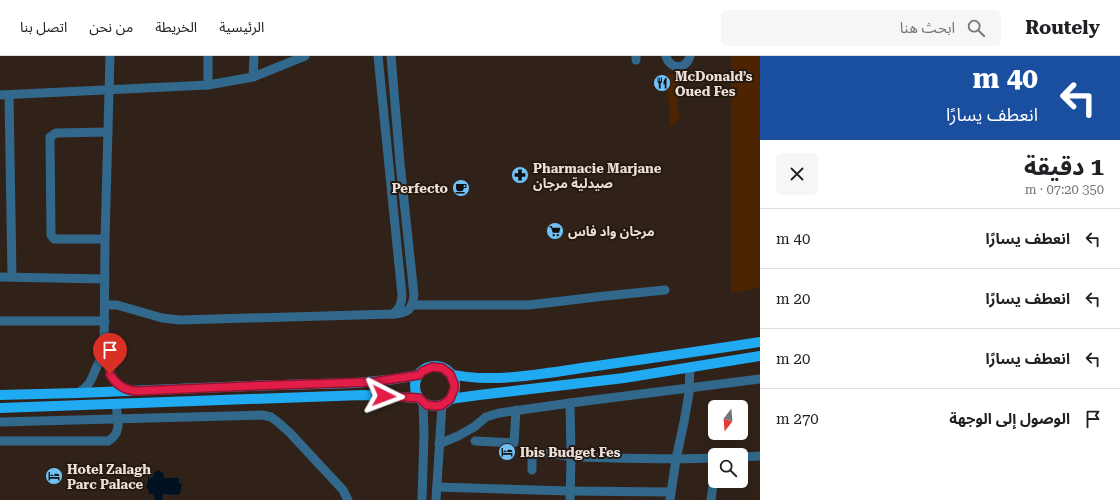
<!DOCTYPE html>
<html lang="ar">
<meta charset="utf-8">
<style>
:root{--surface:#fff;--page:#f6f6f6;--text:#202124;--muted:#757577;--line:#e0e0e0}
body{margin:0;font-family:"Roboto Serif","Noto Sans Arabic",serif;background:var(--page);color:var(--text);direction:rtl;height:100vh;display:flex;flex-direction:column;font-size:15px;white-space:nowrap}
*{box-sizing:border-box;margin:0}
p{font-size:13px;color:var(--muted)}
.icon{flex:none;width:22px;height:22px;fill:none;stroke:currentColor;stroke-width:2;stroke-linecap:round;stroke-linejoin:round}
.map{position:relative;flex:1;overflow:hidden;direction:ltr}
.panel{display:flex;flex-direction:column;background:var(--surface);width:360px}
.panel>*{flex:none}
.hud{background:#1a4fa0;color:#fff;overflow:hidden}
.needle{width:26px;rotate:196deg}
.buttons{position:absolute;left:708px;top:344px;display:grid;gap:8px}
.buttons a{display:grid;place-items:center;width:40px;height:40px;border-radius:6px;background:var(--surface);box-shadow:0 4px 16px #0002;font-size:20px}
.pin{position:absolute;display:grid;place-items:center;width:34px;height:34px;color:#fff;margin:-41px -17px;border-radius:50% 50% 50% 0;rotate:-45deg;box-shadow:0 0 4px #0007}
.pin .icon{rotate:45deg}
.me{position:absolute;width:44px;margin:-22px;rotate:93deg;stroke-linejoin:round;filter:drop-shadow(0 0 3px #0008)}
.turn{display:flex;align-items:center;gap:14px;height:84px;padding:0 16px;font-size:18px}
.turn .icon{width:52px;height:52px;stroke-width:2.5}
.turn b{display:block;font-size:28px;line-height:34px}
.round{display:grid;place-items:center;flex:none;width:42px;height:42px;border-radius:6px;background:var(--page)}
.head{display:flex;align-items:center;justify-content:space-between;height:68px;padding:0 16px}
h1{font-size:24px;font-weight:700;line-height:30px}
ul{padding:0;list-style:none}
li{display:flex;align-items:center;gap:12px;height:60px;padding:0 16px;border-top:1px solid var(--line)}
li div{flex:1}
li b{display:block;font-size:15px}
li em{font-style:normal}
header{display:flex;align-items:center;gap:24px;box-sizing:border-box;height:56px;padding:0 20px;background:var(--surface);border-bottom:1px solid var(--line)}
header strong{font-size:19px}
nav{display:flex;gap:22px;margin-inline-start:auto;font-size:14px}
.search{width:280px;height:36px;background:var(--page);display:flex;align-items:center;gap:10px;box-sizing:border-box;padding:0 14px;border-radius:6px;color:var(--muted);font-size:15px}
main{display:flex;flex:1;min-height:0}
.map>svg:first-child{display:block}
</style>
<header>
<strong>Routely</strong>
<div class="search"><svg class="icon" aria-label="search" viewBox="0 0 24 24"><circle cx="10" cy="10" r="6"/><path d="M15 15l6 6"/></svg>ابحث هنا</div>
<nav><a>الرئيسية</a><a>الخريطة</a><a>من نحن</a><a>اتصل بنا</a></nav>
</header>
<main>
<section class="panel">
<div class="hud">
<div class="turn"><svg class="icon" aria-label="left" viewBox="0 0 24 24"><path d="M17 20v-9H6M10 6l-5 5 5 5"/></svg><div><b>40 m</b>انعطف يسارًا</div></div>
</div>
<div class="head"><div><h1>1 دقيقة</h1><p>350 m · 07:20</p></div><a class="round"><svg class="icon" aria-label="close" viewBox="0 0 24 24"><path d="M6 6l12 12M18 6L6 18"/></svg></a></div>
<ul>
<li><svg class="icon" aria-label="left" viewBox="0 0 24 24"><path d="M17 20v-9H6M10 6l-5 5 5 5"/></svg><div><b>انعطف يسارًا</b></div><em>40 m</em></li>
<li><svg class="icon" aria-label="left" viewBox="0 0 24 24"><path d="M17 20v-9H6M10 6l-5 5 5 5"/></svg><div><b>انعطف يسارًا</b></div><em>20 m</em></li>
<li><svg class="icon" aria-label="left" viewBox="0 0 24 24"><path d="M17 20v-9H6M10 6l-5 5 5 5"/></svg><div><b>انعطف يسارًا</b></div><em>20 m</em></li>
<li><svg class="icon" aria-label="arrive" viewBox="0 0 24 24"><path d="M6 21V4h12l-3 4 3 4H6"/></svg><div><b>الوصول إلى الوجهة</b></div><em>270 m</em></li>
</ul>
</section>
<div class="map">
<svg width="760" height="444" viewBox="0 0 760 444">
<rect width="100%" height="100%" fill="#302219"/>
<g fill="#4c2401">
<polygon points="731,0 760,0 760,232 731,237"/>
<polygon points="667,17 676,20 679,62 673,70 670,70"/>
</g>
<polygon fill="#001121" points="158,414 163,417 164,422 179,422 179,427 182,428 181,434 179,439 163,438 163,443 162,444 155,444 153,438 149,438 148,433 146,430 148,426 148,421 153,422 154,417"/>
<g fill="none" stroke-linecap="round" stroke-linejoin="round">
<g stroke="#32688b" stroke-width="9">
<path d="M110,0L105,183L104,299C109,306 108,310 111,318C113,327 123,332 131,334"/>
<path d="M378,0L402,239C402,247 400,253 393,258"/>
<polyline points="636,0 636,4"/>
<path d="M666,0C670,14 686,14 690,0"/>
<polyline points="253,21 254,0"/>
<polyline points="208,29 208,0"/>
<polyline points="0,39 208,29 253,21 305,0"/>
<polyline points="9,39 12,221"/>
<polyline points="105,183 54,183 51,179 50,81 56,77 108,76"/>
<polyline points="0,221 105,223"/>
<path d="M105,249H117L162,262L180,264L393,258C408,257 412,254 414,239L400,107L391,0"/>
<polyline points="412,249 529,249 605,240 665,234"/>
<polyline points="0,265 105,265"/>
<path d="M78,337C96,327 92,312 104,299"/>
<polyline points="0,366 262,359 271,361 279,367 290,377 343,434 348,444"/>
<path d="M0,385H108C123,377 117,362 116,348"/>
<polyline points="475,385 514,387 516,354"/>
<polyline points="439,388 458,380 474,371 486,361 499,357 570,347 760,323"/>
<polyline points="741,401 760,400"/>
<path d="M532,414V404L534,398C548,395 563,401 577,401C623,402 669,404 715,402"/>
<polyline points="437,431 570,435 671,436"/>
<polyline points="422,444 424,378 423,346"/>
<polyline points="436,444 442,349"/>
<polyline points="570,444 571,401 570,347"/>
<polyline points="670,444 676,403 684,366 689,337 690,311"/>
<polyline points="711,444 715,413"/>
</g>
<g stroke="#20aaf2" stroke-width="10">
<circle cx="435" cy="330" r="20"/>
<path d="M450,318C493,328 545,317 589,311C646,303 703,295 760,286"/>
<polyline points="0,339 78,337 249,330 355,327 388,324 419,319"/>
<polyline points="450,343 479,339 624,322 760,300"/>
<polyline points="0,352 363,339 419,342"/>
</g>
</g>
<g fill="none" stroke-linecap="round" stroke-linejoin="round">
<g stroke="#92132f" stroke-width="10">
<path id="route" d="M110,318C116,329 124,334 136,335L250,330L373,326L419,319L423,315L432,311L442,312L450,318L454,328V333L450,343L442,349L437,350L427,349L419,342L384,340"/>
</g>
<use href="#route" stroke="#e11d48" stroke-width="7"/>
</g>
<defs>
<g id="restaurant-disc" transform="scale(0.9)"><circle r="9.5" fill="#72c1f5" stroke="#261910"/><path d="M-5-6h1v4h1v-4h1v4h1v-4h1v5L-1.5 .5V6h-2V.5L-5-1ZM5-6V6H3V1.5H1.5Q1.5-4 5-6Z" fill="#111"/></g>
<g id="pharmacy-disc" transform="scale(0.9)"><circle r="9.5" fill="#72c1f5" stroke="#261910"/><path d="M-2-6h4v4h4v4h-4v4h-4v-4h-4v-4h4Z" fill="#111"/></g>
<g id="cafe-disc" transform="scale(0.9)"><circle r="9.5" fill="#72c1f5" stroke="#261910"/><path d="M-5.5-4.5H6V0H3Q3 3.5 0 3.5H-2.5Q-5.5 3.5-5.5 0ZM3-3.2v2h1.7v-2ZM-6 4.5H4V6H-6Z" fill="#111"/></g>
<g id="supermarket-disc" transform="scale(0.9)"><circle r="9.5" fill="#72c1f5" stroke="#261910"/><path d="M-6-5.5h2.5l.6 2H6L4.5 2H-2.5L-4.4-4H-6ZM-1.5 3.2a1.3 1.3 0 1 0 .1 0ZM3 3.2a1.3 1.3 0 1 0 .1 0Z" fill="#111"/></g>
<g id="hotel-disc" transform="scale(0.9)"><circle r="9.5" fill="#72c1f5" stroke="#261910"/><path d="M-6-4.5h1.5V1H6V5H4.5V3h-9V5H-6ZM-4 0a1.8 1.8 0 1 1 3.6 0ZM.5 0V-2.5h3Q6-2.5 6 0Z" fill="#111"/></g>
</defs>
<g fill-rule="evenodd">
<use href="#restaurant-disc" x="662" y="27"/>
<use href="#pharmacy-disc" x="520" y="119"/>
<use href="#cafe-disc" x="461" y="132"/>
<use href="#supermarket-disc" x="555" y="175"/>
<use href="#hotel-disc" x="507" y="396"/>
<use href="#hotel-disc" x="54" y="420"/>
</g>
<g text-anchor="middle" stroke-width="4" stroke-linejoin="round" paint-order="stroke">
<g font-size="13" font-weight="bold" fill="#ebe1db" stroke="#261910" text-anchor="start">
<text x="675" y="25">McDonald’s<tspan x="675" dy="15">Oued Fes</tspan></text>
<text x="533" y="117">Pharmacie Marjane<tspan x="533" dy="15">صيدلية مرجان</tspan></text>
<text x="448" y="137" text-anchor="end">Perfecto</text>
<text x="568" y="180">مرجان واد فاس</text>
<text x="520" y="401">Ibis Budget Fes</text>
<text x="67" y="418">Hotel Zalagh<tspan x="67" dy="15">Parc Palace</tspan></text>
</g>
</g>
</svg>
<div class="buttons">
<a><svg class="needle" viewBox="-14 -14 28 28"><path d="M0-13l5 13h-10z" fill="#e53935"/><path d="M0 13l5-13h-10z" fill="#757577"/></svg></a>
<a><svg class="icon" aria-label="search" viewBox="0 0 24 24"><circle cx="10" cy="10" r="6"/><path d="M15 15l6 6"/></svg></a>
</div>
<div class="pin" style="left:110px;top:318px;background:#d93025"><svg class="icon" aria-label="arrive" viewBox="0 0 24 24"><path d="M6 21V4h12l-3 4 3 4H6"/></svg></div>
<svg class="me" style="left:384px;top:340px" viewBox="-20 -20 40 40"><path d="M0-17L14 15 0 8-14 15z" fill="#e11d48" stroke="#fff" stroke-width="4"/></svg>
</div>
</main>
